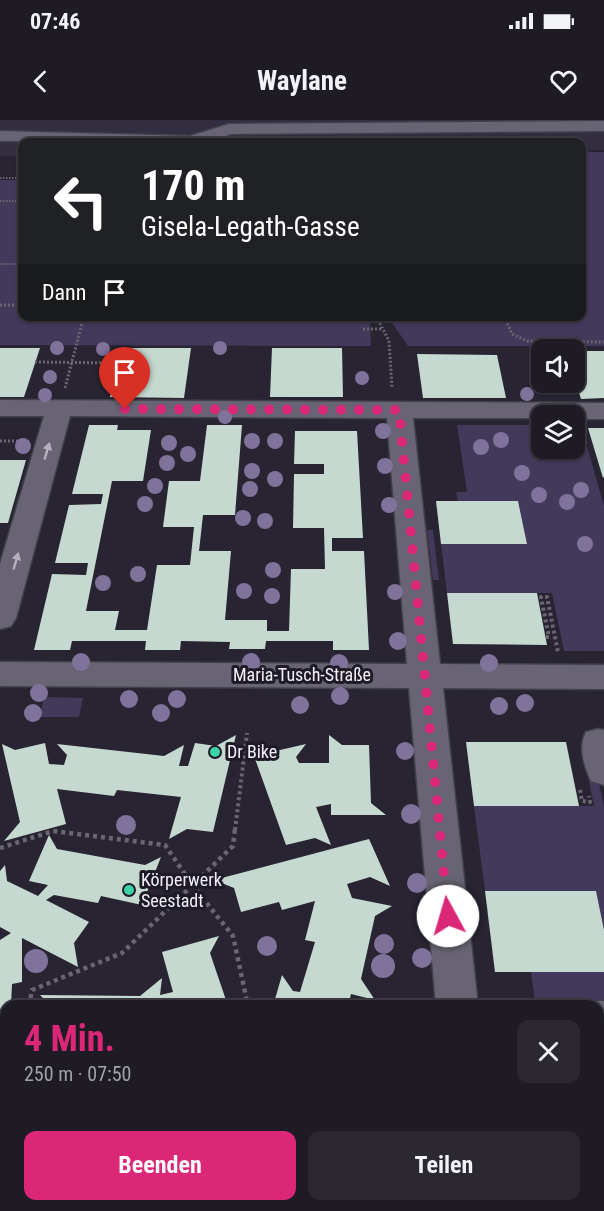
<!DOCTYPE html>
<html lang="de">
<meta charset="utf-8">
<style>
:root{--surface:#1e1b25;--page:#2b2832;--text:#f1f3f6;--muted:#a1a1a7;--line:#3c3942;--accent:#db2777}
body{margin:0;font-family:"Roboto Condensed",sans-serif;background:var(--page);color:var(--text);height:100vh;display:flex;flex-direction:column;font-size:22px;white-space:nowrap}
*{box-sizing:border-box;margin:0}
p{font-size:20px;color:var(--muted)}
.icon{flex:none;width:33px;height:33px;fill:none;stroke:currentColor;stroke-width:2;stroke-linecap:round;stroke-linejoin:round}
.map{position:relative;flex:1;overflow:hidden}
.side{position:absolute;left:0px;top:880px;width:604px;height:212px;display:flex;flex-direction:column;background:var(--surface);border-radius:18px 18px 0 0;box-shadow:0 2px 4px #0004,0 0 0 2px var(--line)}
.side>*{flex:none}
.top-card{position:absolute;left:18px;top:18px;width:568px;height:183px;border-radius:12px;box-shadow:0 2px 4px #0004,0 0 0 2px var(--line);background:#202124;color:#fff;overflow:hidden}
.buttons{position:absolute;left:531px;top:219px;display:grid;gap:12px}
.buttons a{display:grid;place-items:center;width:54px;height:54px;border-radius:12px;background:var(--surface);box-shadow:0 2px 4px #0004,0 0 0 2px var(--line);font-size:30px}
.pin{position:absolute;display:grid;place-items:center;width:51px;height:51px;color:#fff;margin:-62px -26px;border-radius:50% 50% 50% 0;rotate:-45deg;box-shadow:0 0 6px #0007}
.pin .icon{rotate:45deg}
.me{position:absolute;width:66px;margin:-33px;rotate:354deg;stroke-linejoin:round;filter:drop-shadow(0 0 4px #0008)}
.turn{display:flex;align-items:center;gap:21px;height:126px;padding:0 24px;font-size:27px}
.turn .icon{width:78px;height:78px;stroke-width:2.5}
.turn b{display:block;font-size:42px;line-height:51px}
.then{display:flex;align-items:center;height:57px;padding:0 24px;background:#0003;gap:12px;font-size:22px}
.round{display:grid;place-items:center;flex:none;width:63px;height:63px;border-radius:12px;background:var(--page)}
.summary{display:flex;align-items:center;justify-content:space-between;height:102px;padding:0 24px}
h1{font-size:36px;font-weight:700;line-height:45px;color:var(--accent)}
.button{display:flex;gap:12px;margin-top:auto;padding:12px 24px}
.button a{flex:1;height:69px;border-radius:12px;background:var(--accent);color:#fff;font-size:24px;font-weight:700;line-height:69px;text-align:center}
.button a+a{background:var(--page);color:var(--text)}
.status{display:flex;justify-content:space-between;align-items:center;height:42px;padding:0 30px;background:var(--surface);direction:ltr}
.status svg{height:16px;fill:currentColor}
header{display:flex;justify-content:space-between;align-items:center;height:78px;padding:0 24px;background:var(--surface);font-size:27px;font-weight:700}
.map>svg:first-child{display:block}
</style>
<div class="status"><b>07:46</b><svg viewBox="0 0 49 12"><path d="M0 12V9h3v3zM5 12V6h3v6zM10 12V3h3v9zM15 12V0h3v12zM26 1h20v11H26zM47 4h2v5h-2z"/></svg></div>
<header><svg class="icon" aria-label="back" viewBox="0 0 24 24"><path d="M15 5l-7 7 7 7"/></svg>Waylane<svg class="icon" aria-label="heart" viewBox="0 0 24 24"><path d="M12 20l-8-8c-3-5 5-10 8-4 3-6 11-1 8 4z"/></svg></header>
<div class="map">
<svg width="604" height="1091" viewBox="0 0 604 1091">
<rect width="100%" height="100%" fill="#282431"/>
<polygon fill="#322d3f" points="0,0 604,0 604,30 582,30 582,22 22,22 22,37 0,36"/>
<g fill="#43395b">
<polygon points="582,32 604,32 604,226 408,226 388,197 582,196"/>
<polygon points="0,60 22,60 22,196 370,197 371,226 0,225"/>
<polygon points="457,305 541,305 542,328 574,328 575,305 581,305 604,386 604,531 564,531 552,473 447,473 441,424 527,424 518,381 458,381 456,372 467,372"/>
<polygon points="427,410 433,410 439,460 433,460"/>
<polygon points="44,577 83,578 79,597 40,597"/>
<polygon points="581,622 590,622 604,687 604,810 596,771 485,771 474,686 594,686"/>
<polygon points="531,852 604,852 604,882 535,882"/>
</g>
<g fill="#c6d9d0">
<polygon points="0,228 40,228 24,277 0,277"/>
<polygon points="121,228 191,228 184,278 110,277"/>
<polygon points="272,228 342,228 343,277 270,277"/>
<polygon points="574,231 604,231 604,278 581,279 574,257"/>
<polygon points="417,234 497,235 506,278 423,278"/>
<polygon points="89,305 118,305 117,310 151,310 143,361 112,361 86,491 119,491 115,510 147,510 157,445 190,445 194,407 163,407 169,361 200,361 207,305 242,305 235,395 203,395 199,431 231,431 225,500 267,500 267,511 289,511 291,449 325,449 324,408 293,408 294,354 324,354 324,344 294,344 295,311 357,311 363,418 332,418 332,431 364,431 369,530 333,530 333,521 266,521 265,529 229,529 230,522 181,521 180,530 145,530 146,521 72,521 70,530 34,530 52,454 86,455 88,443 55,443 69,385 101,384 103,374 72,374"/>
<polygon points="588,308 604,308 604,357 603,358"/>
<polygon points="0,340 26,340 8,403 0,403"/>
<polygon points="436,381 518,381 527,424 441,424"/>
<polygon points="447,473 537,473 547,525 453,524"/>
<polygon points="236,615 213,712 187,709 169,719 181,677 117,670 114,676 57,669 66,704 4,721 20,702 2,624 15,630 45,623 49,644 64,645 67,635 57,624 164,636 184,625 179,646 188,646 195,623 216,626"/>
<polygon points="329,615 342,625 369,625 371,683 386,695 331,695 331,684 316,687 331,725 315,718 286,725 254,636 306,624 296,637 299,643 329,643"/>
<polygon points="466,622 566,622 579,686 474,686"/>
<polygon points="49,715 57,729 145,745 161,737 142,785 101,776 98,783 54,775 46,780 89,802 74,823 78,847 22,818 22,862 12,864 11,886 6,886 0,911 0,820 11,813 0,807 0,751 5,745 7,761 38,776 48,765 29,761"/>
<polygon points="369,719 390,766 370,757 347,764 352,778 392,786 375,796 361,859 375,880 351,874 349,882 366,886 273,886 282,855 293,871 300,872 315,822 305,820 315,781 282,790 279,782 241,792 234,768 214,760"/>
<polygon points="485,771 596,771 604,810 604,852 495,852"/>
<polygon points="219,816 210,833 228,886 51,886 40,875 140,876 162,858 160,875 173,872 162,832"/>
<polygon points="604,954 604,1062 598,1060 598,955"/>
<polygon points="0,1016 6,1016 6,1086 101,1086 101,1091 0,1091"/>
<polygon points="295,1086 389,1086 389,1091 294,1091"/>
</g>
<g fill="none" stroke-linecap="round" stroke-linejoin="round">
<g stroke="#424049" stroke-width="3">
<g id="minor">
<polygon points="604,1 604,11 231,14 215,20 217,22 0,21 0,11 190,16 229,4"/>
<polygon points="0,280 604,283 604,299 574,299 574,296 542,296 542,298 413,298 440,544 604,545 604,569 443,568 478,886 436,886 409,568 0,566 0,542 407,544 387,298 70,296 16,498 11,506 0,509 0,444 44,296 0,296"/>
<path d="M598,609L604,610V665L591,661C584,646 578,627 586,612Z"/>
<polygon points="598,881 604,881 604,921 598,921 598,886 584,886"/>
<rect x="451" y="1086" width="48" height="5"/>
</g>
</g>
<g stroke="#696671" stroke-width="2" stroke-dasharray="1.5 1.5" stroke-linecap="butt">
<polyline points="0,58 22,58"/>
<polyline points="0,81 22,81"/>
<polyline points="0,144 22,144"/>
</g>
<g stroke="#696671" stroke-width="3" stroke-dasharray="2 2" stroke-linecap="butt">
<polyline points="0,185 22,185"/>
<polyline points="376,196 389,221 392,267"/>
<polyline points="504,196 512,214 527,221 604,222"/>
<polyline points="71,198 107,198"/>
<polyline points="363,209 382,209"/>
<polyline points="35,242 118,243"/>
<polyline points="65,268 84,196"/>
<polyline points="0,321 21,321"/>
</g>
<g stroke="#696671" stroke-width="4" stroke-dasharray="3 3" stroke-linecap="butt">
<polyline points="546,517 549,517 541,477 547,477 558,532"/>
<polyline points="580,670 582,681 590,682 589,676"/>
<polyline points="235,710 247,613"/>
</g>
<g stroke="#696671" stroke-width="4.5" stroke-dasharray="4 4" stroke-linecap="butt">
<polyline points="0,728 53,711 165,725 193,766 233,816 248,886"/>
<polyline points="29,886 32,870 122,833 233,726 235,708"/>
<polyline points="0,982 6,982"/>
<polyline points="264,1091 265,1086"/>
</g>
<use href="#minor" fill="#686473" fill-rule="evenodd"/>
</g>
<g fill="#7f739c">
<circle cx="57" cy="228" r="7"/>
<circle cx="220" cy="228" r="7"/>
<circle cx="103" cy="229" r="7"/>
<circle cx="50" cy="257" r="7"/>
<circle cx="362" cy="258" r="7"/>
<circle cx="527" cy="274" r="7"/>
<circle cx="45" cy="275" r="7"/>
<circle cx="225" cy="297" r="7"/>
<circle cx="383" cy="311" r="8"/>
<circle cx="501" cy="320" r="8"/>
<circle cx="252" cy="321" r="8"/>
<circle cx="275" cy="321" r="8"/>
<circle cx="169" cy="323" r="8"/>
<circle cx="23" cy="326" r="8"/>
<circle cx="481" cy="327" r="8"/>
<circle cx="188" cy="334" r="8"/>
<circle cx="167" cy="343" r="8"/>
<circle cx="385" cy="346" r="8"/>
<circle cx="252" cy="351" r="8"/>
<circle cx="522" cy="353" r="8"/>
<circle cx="275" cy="359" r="8"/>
<circle cx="155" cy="366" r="8"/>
<circle cx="250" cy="369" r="8"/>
<circle cx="581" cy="370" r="8"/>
<circle cx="539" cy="375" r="8"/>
<circle cx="567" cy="382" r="8"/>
<circle cx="145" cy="384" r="8"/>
<circle cx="389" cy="385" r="8"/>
<circle cx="243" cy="398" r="8"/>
<circle cx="265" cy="401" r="8"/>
<circle cx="585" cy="424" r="8"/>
<circle cx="273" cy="450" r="8"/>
<circle cx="138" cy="454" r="8"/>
<circle cx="103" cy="463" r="8"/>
<circle cx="244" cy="471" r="8"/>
<circle cx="395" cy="472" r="8"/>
<circle cx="272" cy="476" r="8"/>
<circle cx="398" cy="521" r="9"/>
<circle cx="81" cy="542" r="9"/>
<circle cx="251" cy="542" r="9"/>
<circle cx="339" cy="543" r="9"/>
<circle cx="489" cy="543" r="9"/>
<circle cx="39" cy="573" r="9"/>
<circle cx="340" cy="576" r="9"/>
<circle cx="129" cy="579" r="9"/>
<circle cx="177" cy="579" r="9"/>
<circle cx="525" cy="583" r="9"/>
<circle cx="300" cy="585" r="9"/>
<circle cx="499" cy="586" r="9"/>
<circle cx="33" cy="593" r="9"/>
<circle cx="161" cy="593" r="9"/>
<circle cx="405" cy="631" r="9"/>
<circle cx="411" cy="694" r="10"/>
<circle cx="126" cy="705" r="10"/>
<circle cx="417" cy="763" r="10"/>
<circle cx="384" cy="824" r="10"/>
<circle cx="267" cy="826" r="10"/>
<circle cx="422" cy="838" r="10"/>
<circle cx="36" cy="841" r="12"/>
<circle cx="383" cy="846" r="12"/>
</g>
<defs><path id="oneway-solid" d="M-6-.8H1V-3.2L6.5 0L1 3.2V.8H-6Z" transform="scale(1.5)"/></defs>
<g fill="#b4b0bc">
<use href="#oneway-solid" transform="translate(47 331) rotate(-74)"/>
<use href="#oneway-solid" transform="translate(16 441) rotate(-74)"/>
</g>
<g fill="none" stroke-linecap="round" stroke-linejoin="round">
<polyline stroke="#db2777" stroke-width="10" stroke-dasharray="0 18" points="125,289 399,290 448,796"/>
</g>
<g fill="#3ad4a5" stroke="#1e1b27" stroke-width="2">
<circle cx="215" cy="632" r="6"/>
<circle cx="129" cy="770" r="6"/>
</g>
<g text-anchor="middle" stroke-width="6" stroke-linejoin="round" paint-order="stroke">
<g font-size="18" fill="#f2eff8" stroke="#1e1b27">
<text x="302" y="561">Maria-Tusch-Straße</text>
</g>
<g font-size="18" fill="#f2eff8" stroke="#1e1b27" text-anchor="start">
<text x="227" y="638">Dr Bike</text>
<text x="141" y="766">Körperwerk<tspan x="141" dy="21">Seestadt</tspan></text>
</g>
</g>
</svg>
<div class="buttons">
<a><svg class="icon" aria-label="sound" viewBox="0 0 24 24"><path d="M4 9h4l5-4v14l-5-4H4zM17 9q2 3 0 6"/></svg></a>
<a><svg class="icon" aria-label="layers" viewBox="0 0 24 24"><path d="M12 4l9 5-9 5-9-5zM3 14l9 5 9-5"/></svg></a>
</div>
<div class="pin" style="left:125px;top:289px;background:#d93025"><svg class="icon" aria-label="arrive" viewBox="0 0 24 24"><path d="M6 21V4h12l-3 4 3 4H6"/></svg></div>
<svg class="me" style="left:448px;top:796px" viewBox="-20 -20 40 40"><circle r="19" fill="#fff"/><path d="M0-13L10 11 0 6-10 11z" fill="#db2777"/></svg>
<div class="top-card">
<div class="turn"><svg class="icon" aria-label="left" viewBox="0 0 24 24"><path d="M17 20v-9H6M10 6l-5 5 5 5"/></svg><div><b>170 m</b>Gisela-Legath-Gasse</div></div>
<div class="then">Dann<svg class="icon" aria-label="arrive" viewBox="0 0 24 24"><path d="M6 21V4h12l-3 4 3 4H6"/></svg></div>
</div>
<section class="side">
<div class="summary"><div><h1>4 Min.</h1><p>250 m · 07:50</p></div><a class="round"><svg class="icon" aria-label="close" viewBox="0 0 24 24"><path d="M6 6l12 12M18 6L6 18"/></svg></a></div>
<div class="button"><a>Beenden</a><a>Teilen</a></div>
</section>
</div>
